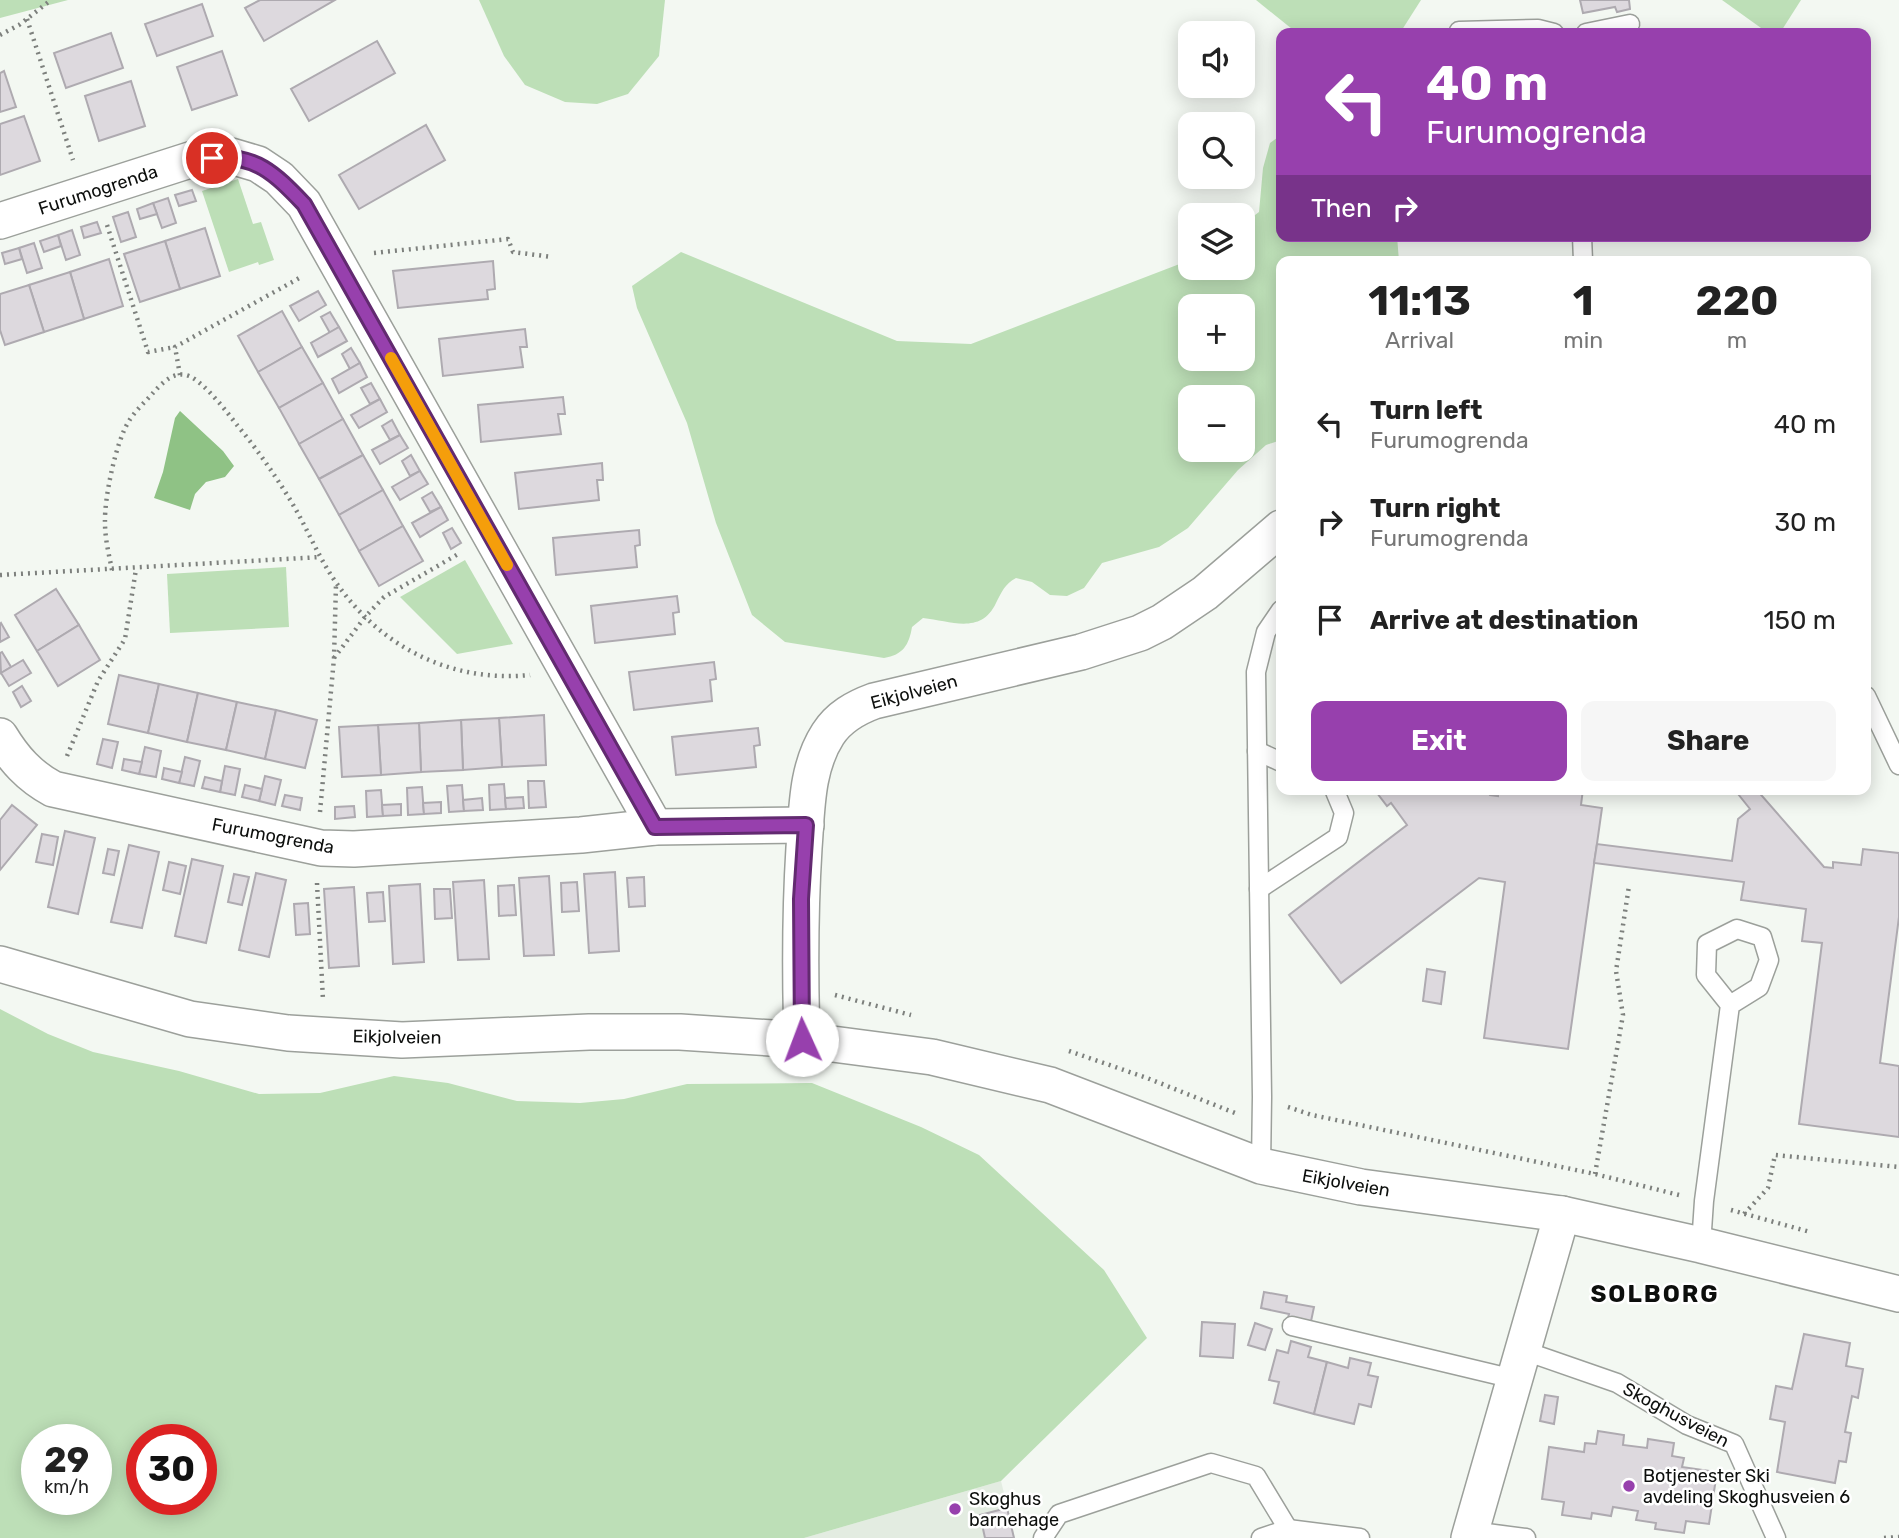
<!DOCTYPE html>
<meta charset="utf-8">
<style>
:root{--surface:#fff;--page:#f6f6f6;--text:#222;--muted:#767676;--accent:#9740ad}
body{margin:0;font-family:Rubik,sans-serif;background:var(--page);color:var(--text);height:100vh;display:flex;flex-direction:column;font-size:26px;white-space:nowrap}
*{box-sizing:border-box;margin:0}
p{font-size:23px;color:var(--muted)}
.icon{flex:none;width:38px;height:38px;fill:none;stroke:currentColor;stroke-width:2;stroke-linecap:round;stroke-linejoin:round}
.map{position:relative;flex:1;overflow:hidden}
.drawer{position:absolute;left:1276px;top:256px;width:595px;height:539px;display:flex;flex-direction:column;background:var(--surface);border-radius:14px;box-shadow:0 4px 18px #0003}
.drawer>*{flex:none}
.banner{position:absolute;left:1276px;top:28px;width:595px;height:214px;border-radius:14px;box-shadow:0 4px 18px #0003;background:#9740ad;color:#fff;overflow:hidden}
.buttons{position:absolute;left:1178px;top:21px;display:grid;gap:14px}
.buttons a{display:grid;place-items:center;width:77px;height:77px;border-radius:14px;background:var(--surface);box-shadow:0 4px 18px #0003;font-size:35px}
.speed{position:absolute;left:21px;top:1424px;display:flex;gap:14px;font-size:35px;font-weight:700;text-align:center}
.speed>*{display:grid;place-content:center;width:91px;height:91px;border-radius:50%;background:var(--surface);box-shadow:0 4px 18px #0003;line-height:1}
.speed small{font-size:18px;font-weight:400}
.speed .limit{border:10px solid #d22;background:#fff;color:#111}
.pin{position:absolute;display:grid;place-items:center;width:60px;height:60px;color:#fff;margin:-30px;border:4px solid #fff;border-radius:50%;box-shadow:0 2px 7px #0007}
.me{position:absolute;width:77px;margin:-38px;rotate:358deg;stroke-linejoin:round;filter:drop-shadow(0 0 5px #0008)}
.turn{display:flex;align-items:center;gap:24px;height:147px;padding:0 35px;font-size:32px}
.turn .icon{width:91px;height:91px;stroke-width:2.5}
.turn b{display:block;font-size:49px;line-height:60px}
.then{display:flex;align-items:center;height:66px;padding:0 35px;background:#0003;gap:14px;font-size:26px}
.eta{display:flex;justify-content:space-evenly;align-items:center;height:119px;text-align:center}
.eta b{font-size:42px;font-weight:700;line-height:49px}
.button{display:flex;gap:14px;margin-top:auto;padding:14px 35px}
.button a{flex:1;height:80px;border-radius:14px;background:var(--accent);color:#fff;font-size:28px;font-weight:700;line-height:80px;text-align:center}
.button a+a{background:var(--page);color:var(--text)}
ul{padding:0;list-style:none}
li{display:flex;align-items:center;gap:21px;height:98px;padding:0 35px}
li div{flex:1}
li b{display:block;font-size:26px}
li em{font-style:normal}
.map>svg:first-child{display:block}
</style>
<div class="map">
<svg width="1899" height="1538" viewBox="0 0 1899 1538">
<rect width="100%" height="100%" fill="#f3f8f2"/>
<polygon fill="#e3ece1" points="1001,1481 1015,1538 804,1538"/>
<g fill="#bddfb7" fill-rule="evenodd">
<polygon points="0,0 68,0 0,18"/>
<polygon points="479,0 665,0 659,56 628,94 597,104 565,102 525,85 504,56"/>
<polygon points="1256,0 1421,0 1400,33 1297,33"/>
<polygon points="1722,0 1801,0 1780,33 1768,33"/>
<path d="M1281,135V236H1397L1399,261H1281V440L1266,445L1238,470L1188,528L1159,547L1102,563L1084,588L1067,596L1050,595L1032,582L1016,578C1005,584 1002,591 996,603C981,635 951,621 923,618L912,627C909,645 903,655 884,658L785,642L752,615L716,523L687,423L637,308L632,286L681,252L897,341L971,344L1190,260V268H1242L1243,224L1259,212L1263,168L1270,143ZM1242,306V359H1190V306ZM1242,397V450H1190V397Z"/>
<polygon points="238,179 253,224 261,222 274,260 259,265 258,262 229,272 202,191"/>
<polygon points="465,560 513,644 457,654 400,597"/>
<polygon points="286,567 289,627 170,633 167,574"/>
<path d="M0,1009L48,1034L93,1052L179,1071L259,1094L320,1093L394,1076L448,1083L517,1101L580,1103L624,1099L687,1084L812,1083L921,1127L979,1155L1104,1270L1147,1338L1001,1481L804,1538H0ZM96,1440V1500H37V1440ZM201,1440V1500H142V1440Z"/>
</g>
<polygon fill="#8fc285" points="180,411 223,451 234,466 225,477 206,482 195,494 190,510 154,498 163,472 175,418"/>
<g fill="#ddd9de" stroke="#aeaab0" stroke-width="2">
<polygon points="260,0 335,0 264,41 245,8"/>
<polygon points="1580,0 1629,0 1630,9 1617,12 1615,7 1583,13"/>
<polygon points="202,4 213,36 157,56 145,24"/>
<polygon points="111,33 123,68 66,88 54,53"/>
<polygon points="377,41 395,73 309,121 291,89"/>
<polygon points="222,51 237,95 192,110 177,67"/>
<polygon points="4,71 16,107 0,112 0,73"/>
<polygon points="131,81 145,126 99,141 85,96"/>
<polygon points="24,116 40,161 0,175 0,124"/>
<polygon points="426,125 445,160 359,209 339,175"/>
<polygon points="192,190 196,201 179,206 175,195"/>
<polygon points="168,198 176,223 162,228 153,203"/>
<polygon points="153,203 157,214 140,219 137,209"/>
<polygon points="128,212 136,237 121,242 113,217"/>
<polygon points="97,222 101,233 84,238 81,227"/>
<polygon points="205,228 220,276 180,289 165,241"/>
<polygon points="72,230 80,255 66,260 58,235"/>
<polygon points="58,235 61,246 44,252 40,241"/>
<polygon points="165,241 180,289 140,302 124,254"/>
<polygon points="34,243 42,268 27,273 19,248"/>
<polygon points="19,248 22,259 5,264 2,253"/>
<polygon points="109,259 123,306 84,319 70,272"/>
<polygon points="493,261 495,289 487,290 488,299 398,308 393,271"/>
<polygon points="70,272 84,319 44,332 29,285"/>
<polygon points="29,285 44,332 5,345 0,330 0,294"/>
<polygon points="318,291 326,305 299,321 290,306"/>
<polygon points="282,311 302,347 258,372 238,336"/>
<polygon points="330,312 339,327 330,333 321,317"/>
<polygon points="339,327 347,341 318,357 311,343"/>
<polygon points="525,329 527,347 520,347 523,367 443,376 439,339"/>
<polygon points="302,347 323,383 279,408 258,372"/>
<polygon points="351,348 360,363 350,369 342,354"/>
<polygon points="360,363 367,377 339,393 332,379"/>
<polygon points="323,383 343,419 299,444 279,408"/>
<polygon points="371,383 380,399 370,404 361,388"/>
<polygon points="563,397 565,414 558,414 561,434 481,442 478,405"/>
<polygon points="380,399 387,412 359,428 351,415"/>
<polygon points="343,419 363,455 319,479 299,444"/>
<polygon points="392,420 400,435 390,440 382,426"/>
<polygon points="400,435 408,448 380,464 372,450"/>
<polygon points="363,455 383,490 339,515 319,479"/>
<polygon points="411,455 420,471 410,476 402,461"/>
<polygon points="602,463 603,480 597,480 599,500 519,509 515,473"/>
<polygon points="420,471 428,484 400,500 392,487"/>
<polygon points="383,490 403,526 359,551 339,515"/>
<polygon points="432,492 441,507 430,512 422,498"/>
<polygon points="441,507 448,520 420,537 412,523"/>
<polygon points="403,526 423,561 379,586 359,551"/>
<polygon points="452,528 461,543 451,549 443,533"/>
<polygon points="639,530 640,545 635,546 637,567 556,575 553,538"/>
<polygon points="56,589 79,625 37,651 15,615"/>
<polygon points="677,596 679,612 673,613 675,634 595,643 591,606"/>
<polygon points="1,623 9,637 0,642 0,624"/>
<polygon points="79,625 100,660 58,686 37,651"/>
<polygon points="2,652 11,667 1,673 0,653"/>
<polygon points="23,660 31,673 9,686 1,673"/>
<polygon points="714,662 716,679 710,680 712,701 634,710 629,672"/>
<polygon points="119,675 159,684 148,733 108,724"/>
<polygon points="159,684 198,693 187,742 148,733"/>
<polygon points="22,686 31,701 21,707 13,692"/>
<polygon points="198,693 237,702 226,750 187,742"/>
<polygon points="237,702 276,710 265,759 226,750"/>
<polygon points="276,710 317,720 305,768 265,759"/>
<polygon points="544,715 546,765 502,767 499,718"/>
<polygon points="499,718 502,767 463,770 461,720"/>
<polygon points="461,720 463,770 421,772 419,723"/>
<polygon points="419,723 421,772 381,775 378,725"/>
<polygon points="378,725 381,775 342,777 339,727"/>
<polygon points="758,728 760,745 754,746 756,767 676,775 672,737"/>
<polygon points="103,739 118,742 112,768 97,764"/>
<polygon points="145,747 161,751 156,777 139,774"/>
<polygon points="185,757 200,761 194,786 179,783"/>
<polygon points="124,759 142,762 139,774 122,770"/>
<polygon points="225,766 240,769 235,795 220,792"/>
<polygon points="164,768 182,772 179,783 162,779"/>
<polygon points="265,776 281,780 275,805 259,801"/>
<polygon points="205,777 222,781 220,792 202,788"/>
<polygon points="528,781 544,781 546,807 529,808"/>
<polygon points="504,784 506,809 490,810 489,785"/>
<polygon points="245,785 262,789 259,801 242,797"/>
<polygon points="462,785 464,811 449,812 447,786"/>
<polygon points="422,787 424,814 408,815 407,788"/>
<polygon points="1374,789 1486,789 1490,795 1498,796 1498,789 1583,789 1581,805 1602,808 1568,1049 1484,1038 1505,882 1479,878 1341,983 1289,915 1407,825 1391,803 1387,806"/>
<polygon points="1725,789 1756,789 1824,867 1833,868 1833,862 1861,865 1863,849 1899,853 1899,917 1880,1063 1899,1066 1899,1137 1799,1124 1822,943 1802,941 1806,909 1741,900 1744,882 1594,863 1597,844 1732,861 1738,819 1750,809 1738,794 1729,794"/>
<polygon points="381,790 383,816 367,817 366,791"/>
<polygon points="285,795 302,798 300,810 282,806"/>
<polygon points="523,797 524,808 506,809 505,798"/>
<polygon points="482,798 483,810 464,811 463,800"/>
<polygon points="441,802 441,813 424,814 423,803"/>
<polygon points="401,804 401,815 383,816 382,805"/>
<polygon points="12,805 37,825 0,870 0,820"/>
<polygon points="354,806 355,817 335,819 335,807"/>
<polygon points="65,831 95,838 78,914 48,907"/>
<polygon points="42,834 58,837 53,865 36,862"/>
<polygon points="129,845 159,852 142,928 111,922"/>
<polygon points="108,849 119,851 114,875 103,873"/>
<polygon points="192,859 223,866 206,943 175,936"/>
<polygon points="169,862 186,866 180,894 163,890"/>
<polygon points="615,872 619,951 589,953 584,874"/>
<polygon points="256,873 286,880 269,957 239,950"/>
<polygon points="234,874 249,877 242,905 228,902"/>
<polygon points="549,876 554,955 524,956 519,878"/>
<polygon points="644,877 645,906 629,907 627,878"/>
<polygon points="484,880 489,959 458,960 453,882"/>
<polygon points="577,882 579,911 562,912 561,883"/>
<polygon points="420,884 424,962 393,964 389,886"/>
<polygon points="514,885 516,915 499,916 498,886"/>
<polygon points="354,887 359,966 329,968 324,889"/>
<polygon points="434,889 450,889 452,918 435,919"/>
<polygon points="383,892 385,921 369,922 367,893"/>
<polygon points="308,903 310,934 296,935 294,904"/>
<polygon points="1427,969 1445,972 1441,1004 1423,1001"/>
<polygon points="1264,1292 1287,1296 1286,1302 1314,1307 1310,1326 1287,1322 1289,1314 1261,1308"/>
<polygon points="1202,1322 1235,1324 1233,1358 1200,1356"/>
<polygon points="1255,1323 1272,1329 1265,1350 1248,1345"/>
<polygon points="1804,1334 1850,1343 1846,1366 1863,1369 1858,1398 1852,1396 1845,1432 1851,1433 1846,1462 1839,1461 1835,1483 1777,1472 1785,1422 1770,1419 1776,1386 1792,1389"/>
<polygon points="1291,1341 1311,1347 1308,1357 1327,1362 1314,1414 1274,1403 1279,1382 1269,1380 1277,1350 1288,1353"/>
<polygon points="1350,1358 1371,1363 1368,1375 1378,1377 1371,1407 1359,1404 1354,1424 1314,1414 1327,1362 1348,1368"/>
<polygon points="1545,1395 1558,1397 1554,1424 1540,1421"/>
<polygon points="1598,1431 1624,1435 1623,1445 1647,1448 1648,1439 1674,1443 1672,1456 1684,1458 1682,1467 1717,1472 1709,1524 1686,1521 1684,1533 1655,1529 1656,1523 1636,1520 1638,1511 1613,1507 1611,1516 1592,1513 1591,1519 1562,1515 1564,1502 1542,1499 1549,1447 1584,1452 1585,1443 1596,1444"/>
<polygon points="1007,1508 1014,1538 985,1538 980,1515"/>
</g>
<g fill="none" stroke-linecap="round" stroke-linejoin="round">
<g stroke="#9ca09b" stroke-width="21">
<g id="service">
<polyline points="1459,31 1538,29 1554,33"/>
<polyline points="1586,33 1630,24"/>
<polyline points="1582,236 1583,261"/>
<polyline points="1866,696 1899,765"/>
<polyline points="1257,751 1281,762"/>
<polyline points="1259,889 1338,837 1344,813 1334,789"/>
<polyline points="1261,1166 1262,1097 1256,672 1266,632 1281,610"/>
<polyline points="1701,1245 1704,1201 1730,1005 1759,987 1769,960 1762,937 1737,929 1707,944 1706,975 1730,1005"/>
<polyline points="1292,1326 1514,1379"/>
<polyline points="1522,1350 1617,1383 1687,1425 1734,1444 1776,1538"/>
<polyline points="1471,1531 1526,1538"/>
<polyline points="1043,1538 1059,1514 1211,1463 1256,1476 1288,1529"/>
<polyline points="1261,1538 1288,1529 1360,1538"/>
</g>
</g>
<g stroke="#9ca09b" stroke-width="38">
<g id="minor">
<polyline points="0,221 193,159 231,156 258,164 279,178 304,204 655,827"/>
<path d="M0,736C14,759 29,776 53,789L321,848L354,849L581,835L655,827L806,825"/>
<polyline points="0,964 190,1019 288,1033 402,1040 589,1032 680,1032 802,1040 932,1057 1050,1085 1261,1166 1361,1187 1562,1214 1701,1245 1899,1294"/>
<path d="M802,1040C800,976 800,912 804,848C807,810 806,768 828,734C839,717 855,708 874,701L1081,652L1140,633L1162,622L1205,593L1281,528"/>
<polyline points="1469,1538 1562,1214"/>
</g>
</g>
<g stroke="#7d807d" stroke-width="4.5" stroke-dasharray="2 5" stroke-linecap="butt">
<polyline points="27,19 73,160"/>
<polyline points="0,35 19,25 51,0"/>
<polyline points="107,225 148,352 175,347"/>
<polyline points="374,253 508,239 513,252 552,257"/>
<polyline points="180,375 175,347 303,276"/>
<path d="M112,570C109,555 105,539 105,523C104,499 116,441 129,421C135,411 145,402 153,393C162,383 174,370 189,376C204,382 227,412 237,425C256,448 273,472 289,498C306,525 317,555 335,581C380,647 451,683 530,675"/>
<polyline points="0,575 321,557"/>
<polyline points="334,658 365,617 384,597 460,553"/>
<polyline points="67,756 98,681 125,639 136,569"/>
<polyline points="320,812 334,658 336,584"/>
<polyline points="317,883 323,1000"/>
<polyline points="835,995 911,1015"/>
<polyline points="1069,1051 1147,1078 1235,1113"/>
<polyline points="1288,1107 1312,1115 1595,1174 1679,1195"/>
<polyline points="1595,1174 1623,1015 1616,971 1629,886"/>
<polyline points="1731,1210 1810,1232"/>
<polyline points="1744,1214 1768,1188 1775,1155 1899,1167"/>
<polyline points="1884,1538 1899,1537"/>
</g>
<use href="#service" stroke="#fff" stroke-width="18"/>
<use href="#minor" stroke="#fff" stroke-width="35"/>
</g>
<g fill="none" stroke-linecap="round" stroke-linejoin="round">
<g stroke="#622a70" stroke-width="18">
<path id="route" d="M212,158C256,154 275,174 304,204L655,827L806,825L801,899L802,1040"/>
</g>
<use href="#route" stroke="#9740ad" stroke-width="12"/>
<polyline stroke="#f59e0b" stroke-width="12" points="391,358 507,565"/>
</g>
<g fill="#9740ad" stroke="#fff" stroke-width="2.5">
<circle cx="1629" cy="1486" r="7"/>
<circle cx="955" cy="1509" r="7"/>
</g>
<g text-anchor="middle" stroke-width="5" stroke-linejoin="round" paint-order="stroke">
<g font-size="18" fill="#0d0f0d" stroke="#fff">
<text transform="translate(98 190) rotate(-18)" y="6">Furumogrenda</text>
<text transform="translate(914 692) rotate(-15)" y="6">Eikjolveien</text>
<text transform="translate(273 836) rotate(11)" y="6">Furumogrenda</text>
<text transform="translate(397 1037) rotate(1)" y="6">Eikjolveien</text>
<text transform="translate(1346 1183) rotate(10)" y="6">Eikjolveien</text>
<text transform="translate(1676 1415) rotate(28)" y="6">Skoghusveien</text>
</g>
<g font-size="18" fill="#0d0f0d" stroke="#fff" text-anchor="start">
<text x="1643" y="1482">Botjenester Ski<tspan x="1643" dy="21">avdeling Skoghusveien 6</tspan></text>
<text x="969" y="1505">Skoghus<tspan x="969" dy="21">barnehage</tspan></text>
</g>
<g font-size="24" font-weight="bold" letter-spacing="2" fill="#0d0f0d" stroke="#fff">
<text x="1655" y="1302">SOLBORG</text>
</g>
</g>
</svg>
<div class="buttons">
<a><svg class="icon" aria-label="sound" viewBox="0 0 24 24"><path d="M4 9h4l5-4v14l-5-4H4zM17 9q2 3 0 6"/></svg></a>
<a><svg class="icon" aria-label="search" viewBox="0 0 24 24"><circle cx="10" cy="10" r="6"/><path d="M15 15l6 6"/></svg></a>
<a><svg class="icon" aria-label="layers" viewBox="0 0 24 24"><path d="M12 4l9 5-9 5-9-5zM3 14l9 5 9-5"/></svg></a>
<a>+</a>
<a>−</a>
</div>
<div class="speed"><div>29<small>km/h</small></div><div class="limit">30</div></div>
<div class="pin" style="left:212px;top:158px;background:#d93025"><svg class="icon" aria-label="arrive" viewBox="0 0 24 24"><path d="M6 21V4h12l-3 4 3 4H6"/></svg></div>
<svg class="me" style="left:802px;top:1040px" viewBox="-20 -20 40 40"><circle r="19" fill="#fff"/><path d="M0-13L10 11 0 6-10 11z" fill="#9740ad"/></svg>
<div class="banner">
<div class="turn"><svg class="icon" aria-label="left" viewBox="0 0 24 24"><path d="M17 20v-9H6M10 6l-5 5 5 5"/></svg><div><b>40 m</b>Furumogrenda</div></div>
<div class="then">Then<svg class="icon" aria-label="right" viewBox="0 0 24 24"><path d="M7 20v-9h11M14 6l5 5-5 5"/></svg></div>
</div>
<section class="drawer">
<div class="eta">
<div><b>11:13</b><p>Arrival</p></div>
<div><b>1</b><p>min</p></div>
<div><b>220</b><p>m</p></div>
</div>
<ul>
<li><svg class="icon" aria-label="left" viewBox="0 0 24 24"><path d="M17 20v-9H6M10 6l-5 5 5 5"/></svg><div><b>Turn left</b><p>Furumogrenda</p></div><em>40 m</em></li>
<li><svg class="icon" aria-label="right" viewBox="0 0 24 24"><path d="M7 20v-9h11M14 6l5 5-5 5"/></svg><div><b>Turn right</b><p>Furumogrenda</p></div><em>30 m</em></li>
<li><svg class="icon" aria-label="arrive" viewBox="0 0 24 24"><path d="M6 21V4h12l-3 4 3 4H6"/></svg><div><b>Arrive at destination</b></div><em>150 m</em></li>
</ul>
<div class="button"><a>Exit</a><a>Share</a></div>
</section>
</div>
